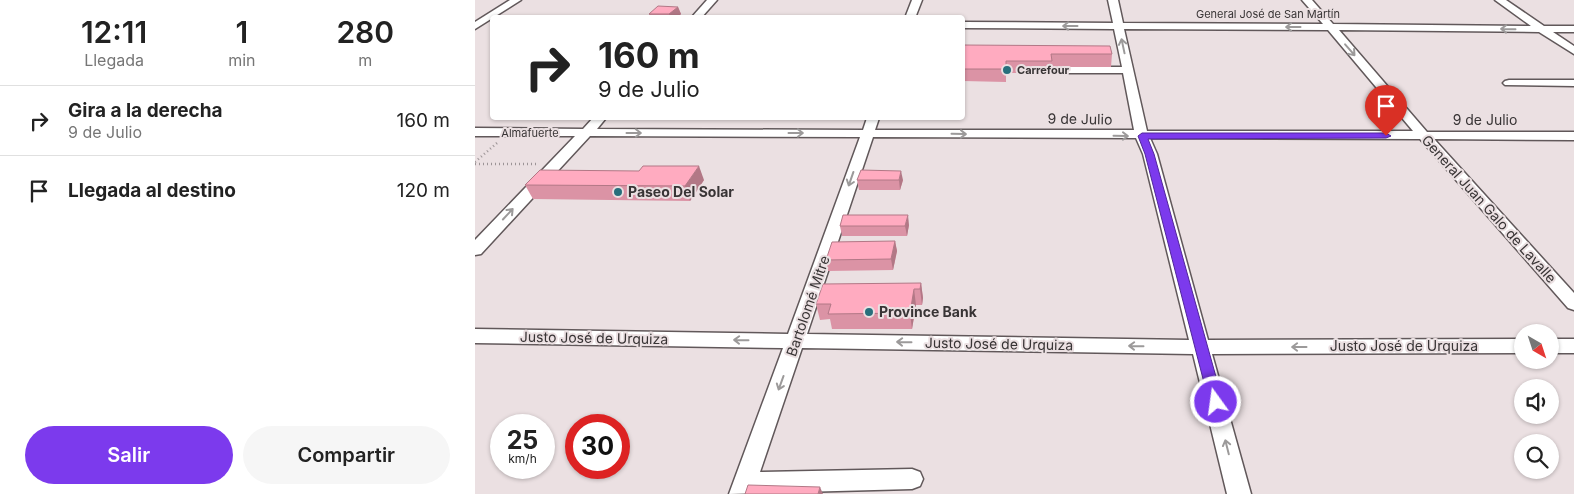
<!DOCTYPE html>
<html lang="es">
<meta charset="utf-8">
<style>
:root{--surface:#fff;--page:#f6f6f6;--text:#222;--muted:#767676;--line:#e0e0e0;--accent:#7c3aed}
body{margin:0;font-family:Inter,sans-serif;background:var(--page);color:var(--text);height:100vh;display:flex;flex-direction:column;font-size:19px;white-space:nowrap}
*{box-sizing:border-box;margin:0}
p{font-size:16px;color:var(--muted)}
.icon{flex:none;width:28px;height:28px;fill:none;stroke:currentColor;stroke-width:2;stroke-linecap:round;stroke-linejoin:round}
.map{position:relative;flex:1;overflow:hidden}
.side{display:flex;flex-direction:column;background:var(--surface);width:475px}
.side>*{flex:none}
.top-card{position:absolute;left:15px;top:15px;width:475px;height:105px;border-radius:5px;box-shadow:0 1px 4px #0004;background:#fff;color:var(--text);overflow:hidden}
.needle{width:32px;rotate:141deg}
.tools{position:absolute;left:1039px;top:324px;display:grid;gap:10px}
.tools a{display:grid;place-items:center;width:45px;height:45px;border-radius:50%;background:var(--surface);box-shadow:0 1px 4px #0004;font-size:25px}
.speed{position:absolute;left:15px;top:414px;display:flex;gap:10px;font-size:25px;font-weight:700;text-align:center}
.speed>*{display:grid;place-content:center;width:65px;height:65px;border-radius:50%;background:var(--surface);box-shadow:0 1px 4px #0004;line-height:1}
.speed small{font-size:12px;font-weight:400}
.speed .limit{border:8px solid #d22;background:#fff;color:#111}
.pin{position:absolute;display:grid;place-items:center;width:42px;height:42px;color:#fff;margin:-51px -21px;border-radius:50% 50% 50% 0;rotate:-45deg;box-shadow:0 0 5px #0007}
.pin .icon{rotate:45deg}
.me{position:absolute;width:55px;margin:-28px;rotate:346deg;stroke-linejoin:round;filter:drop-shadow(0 0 4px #0008)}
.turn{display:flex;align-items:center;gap:18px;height:105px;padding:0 25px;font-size:22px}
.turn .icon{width:65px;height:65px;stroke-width:2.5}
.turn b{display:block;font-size:35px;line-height:42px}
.eta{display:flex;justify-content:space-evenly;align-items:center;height:85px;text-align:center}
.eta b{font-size:30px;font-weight:600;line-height:35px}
.cta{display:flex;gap:10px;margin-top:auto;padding:10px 25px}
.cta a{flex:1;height:58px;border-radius:30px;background:var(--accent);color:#fff;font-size:20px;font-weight:600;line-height:58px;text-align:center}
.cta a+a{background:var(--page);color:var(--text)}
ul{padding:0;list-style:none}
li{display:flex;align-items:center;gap:15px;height:70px;padding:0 25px;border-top:1px solid var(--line)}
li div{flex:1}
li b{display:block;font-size:19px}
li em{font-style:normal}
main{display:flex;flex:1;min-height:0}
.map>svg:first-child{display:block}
</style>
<main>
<section class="side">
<div class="eta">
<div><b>12:11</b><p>Llegada</p></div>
<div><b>1</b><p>min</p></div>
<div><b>280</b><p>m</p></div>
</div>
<ul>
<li><svg class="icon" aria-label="right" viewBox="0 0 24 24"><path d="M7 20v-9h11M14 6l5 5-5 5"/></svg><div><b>Gira a la derecha</b><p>9 de Julio</p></div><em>160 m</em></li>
<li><svg class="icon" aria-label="arrive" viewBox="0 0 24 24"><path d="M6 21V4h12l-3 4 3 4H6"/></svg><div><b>Llegada al destino</b></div><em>120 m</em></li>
</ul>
<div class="cta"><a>Salir</a><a>Compartir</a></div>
</section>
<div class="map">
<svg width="1099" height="494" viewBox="0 0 1099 494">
<rect width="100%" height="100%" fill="#ebe0e2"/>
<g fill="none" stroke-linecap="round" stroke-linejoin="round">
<g stroke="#61585a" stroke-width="3">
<g id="minor">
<polygon points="35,0 46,0 0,29 0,22"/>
<polygon points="232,0 242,0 226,18 216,18"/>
<polygon points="437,0 447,0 440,18 430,18"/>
<path d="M633,0H643L648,23L848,24L827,0H837L858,24L1056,26L1020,0H1031L1069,26H1099V32H1078L1099,46V54L1064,32L864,30L952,132H1099V140L959,139L1099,293V310L1093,308L945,139L675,138L682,154L733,340L1048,339V353L737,354L776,494H752L718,354L327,348L285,472L437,469L445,472L448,479L445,486L437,489L254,494L308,348L0,343V329L313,334L385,137L115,136L6,254L0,255V240L100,136H0V128L108,129L118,118H131L122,129L388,130L392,118H404L400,130H659L648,73H583L577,70L583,67H647L639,29L488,28V22L638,23ZM649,29L853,30L938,131H672ZM398,137L661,138L668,154L714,340L332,334Z"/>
<polygon points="1034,80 1099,80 1099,86 1030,85 1028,83 1030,81"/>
<rect x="1075" y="339" width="24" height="14"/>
</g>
</g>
<g stroke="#9c9496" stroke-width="2.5" stroke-dasharray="1 3" stroke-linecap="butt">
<polyline points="0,162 22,143"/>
<polyline points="0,164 62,164"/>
</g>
<use href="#minor" fill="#fff" fill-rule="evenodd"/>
</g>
<g fill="#db93a5">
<polygon points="203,7 206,14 202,18 175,18 174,14"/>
<polygon points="488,45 637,54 636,67 576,67 576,73 531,73 531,82 488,81"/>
<polygon points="229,180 215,201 58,199 50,185"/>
<polygon points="382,180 428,180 425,190 384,190"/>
<polygon points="434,225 432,236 367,236 365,226"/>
<polygon points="420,241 422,251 418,270 353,271 351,260"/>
<polygon points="446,283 448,298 447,305 441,305 437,329 357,329 355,319 345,320 341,304"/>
</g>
<g fill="#b27886">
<polygon points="203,7 206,14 202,18 195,18 194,14"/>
<polygon points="224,166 229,180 215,201 210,186"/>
<polygon points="426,171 428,180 425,190 424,180"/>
<polygon points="433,215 434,225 432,236 430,226"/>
<polygon points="420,241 422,251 418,270 416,259"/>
<polygon points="446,283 448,298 447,305 445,289"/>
<polygon points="439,289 441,305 437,329 435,313"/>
<polygon points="345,487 348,494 343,494"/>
</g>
<g fill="#ffabc0" stroke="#b27886">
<polygon points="183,6 203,7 194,14 174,14"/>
<polygon points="488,45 635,46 637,54 576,54 577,61 531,61 531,69 488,69"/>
<polygon points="168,166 224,166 210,186 50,185 65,170 164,171"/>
<polygon points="386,170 426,171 424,180 382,180"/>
<polygon points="368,215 433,215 430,226 365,226"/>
<polygon points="420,241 416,259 351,260 357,242"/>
<polygon points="446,283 445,289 439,289 435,313 353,314 356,304 341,304 348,284"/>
<polygon points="273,485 345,487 343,494 270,494"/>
</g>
<defs><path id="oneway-shaft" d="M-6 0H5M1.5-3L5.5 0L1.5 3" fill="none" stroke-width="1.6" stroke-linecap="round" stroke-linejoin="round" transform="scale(1.25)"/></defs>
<g stroke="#9c9a9a">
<use href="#oneway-shaft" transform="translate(595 26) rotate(-180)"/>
<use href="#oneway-shaft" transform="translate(818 27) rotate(-180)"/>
<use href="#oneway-shaft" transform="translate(1033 29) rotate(-179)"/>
<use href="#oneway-shaft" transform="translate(648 46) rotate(-102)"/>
<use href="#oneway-shaft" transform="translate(875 50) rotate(49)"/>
<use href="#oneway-shaft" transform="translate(159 133)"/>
<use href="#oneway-shaft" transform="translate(321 133)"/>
<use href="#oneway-shaft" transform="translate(484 134) rotate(1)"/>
<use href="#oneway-shaft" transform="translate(646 136) rotate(1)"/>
<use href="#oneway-shaft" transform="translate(376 179) rotate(109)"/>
<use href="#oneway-shaft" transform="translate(33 214) rotate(-47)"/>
<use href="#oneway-shaft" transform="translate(266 340) rotate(-179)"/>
<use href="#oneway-shaft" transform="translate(429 342) rotate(-179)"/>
<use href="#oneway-shaft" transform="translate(661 346) rotate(-179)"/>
<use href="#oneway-shaft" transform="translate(824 347) rotate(180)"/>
<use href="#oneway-shaft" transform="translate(306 383) rotate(110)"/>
<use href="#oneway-shaft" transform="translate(752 447) rotate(-104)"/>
</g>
<polygon fill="#7c3aed" stroke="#51269a" points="667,133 911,133 916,136 911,138 673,139 679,154 748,402 746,406 741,408 736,406 734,402 670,154 663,136"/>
<g fill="#286f7c" stroke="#ebe0e2" stroke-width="2">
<circle cx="532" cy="70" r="5"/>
<circle cx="143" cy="192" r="5"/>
<circle cx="394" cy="312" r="5"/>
</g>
<g text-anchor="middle" stroke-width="4" stroke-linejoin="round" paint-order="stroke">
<g font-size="11" fill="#383435" stroke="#ebe0e2">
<text x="793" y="18">General José de San Martín</text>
<text x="55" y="137">Almafuerte</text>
</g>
<g font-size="11" font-weight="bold" fill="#383435" stroke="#ebe0e2" text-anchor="start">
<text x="542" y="74">Carrefour</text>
</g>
<g font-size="14" fill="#383435" stroke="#ebe0e2">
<text transform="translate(605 119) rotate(1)" y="5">9 de Julio</text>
<text x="1010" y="125">9 de Julio</text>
<text transform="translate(1014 209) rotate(48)" y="5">General Juan Galo de Lavalle</text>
<text transform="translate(333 306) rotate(-71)" y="5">Bartolomé Mitre</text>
<text transform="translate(119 338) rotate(1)" y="5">Justo José de Urquiza</text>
<text transform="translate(524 344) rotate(1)" y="5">Justo José de Urquiza</text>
<text x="929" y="351">Justo José de Urquiza</text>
</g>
<g font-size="14" font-weight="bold" fill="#383435" stroke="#ebe0e2" text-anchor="start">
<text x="153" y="197">Paseo Del Solar</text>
<text x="404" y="317">Province Bank</text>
</g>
</g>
</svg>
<div class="tools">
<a><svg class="needle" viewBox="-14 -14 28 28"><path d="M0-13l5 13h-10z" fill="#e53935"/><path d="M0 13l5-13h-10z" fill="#767676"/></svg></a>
<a><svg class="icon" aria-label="sound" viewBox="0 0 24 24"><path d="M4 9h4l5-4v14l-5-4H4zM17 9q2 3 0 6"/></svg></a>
<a><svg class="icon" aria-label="search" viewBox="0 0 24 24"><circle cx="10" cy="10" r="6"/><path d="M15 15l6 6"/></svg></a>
</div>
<div class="speed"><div>25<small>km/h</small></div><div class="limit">30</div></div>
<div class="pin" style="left:911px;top:136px;background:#d93025"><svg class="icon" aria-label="arrive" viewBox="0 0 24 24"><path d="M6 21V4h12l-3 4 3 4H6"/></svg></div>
<svg class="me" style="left:741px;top:402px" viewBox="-20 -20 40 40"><circle r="17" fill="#7c3aed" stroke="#fff" stroke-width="3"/><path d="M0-11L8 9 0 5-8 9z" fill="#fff"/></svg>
<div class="top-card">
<div class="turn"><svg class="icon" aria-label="right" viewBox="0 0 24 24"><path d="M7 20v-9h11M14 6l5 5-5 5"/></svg><div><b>160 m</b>9 de Julio</div></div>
</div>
</div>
</main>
